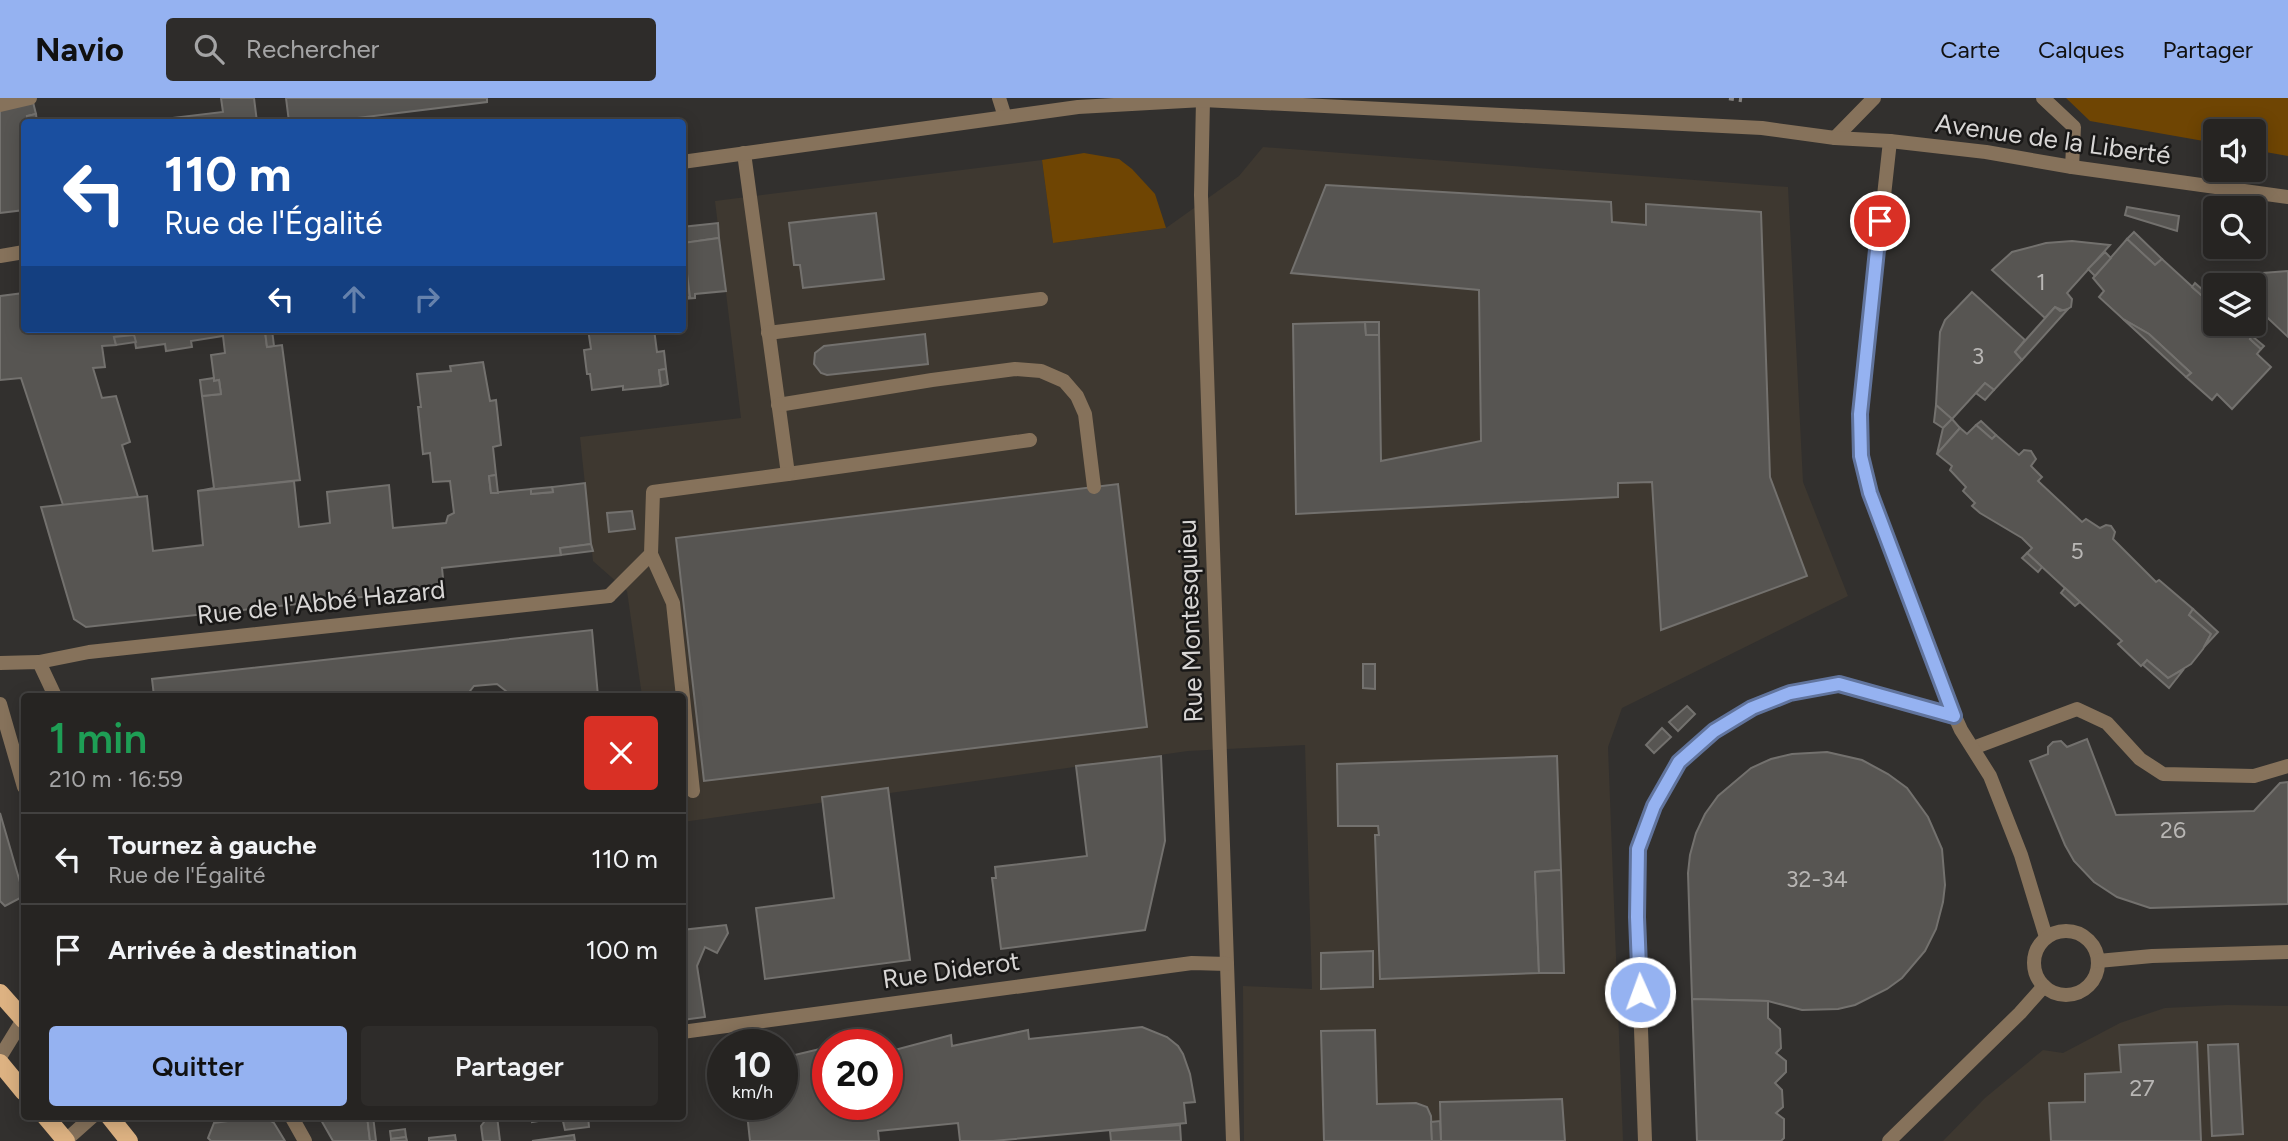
<!DOCTYPE html>
<html lang="fr">
<meta charset="utf-8">
<style>
:root{--surface:#262422;--page:#2e2c2a;--text:#f1f3f6;--muted:#a4a4a5;--line:#424140;--accent:#95b2f1}
body{margin:0;font-family:Figtree,sans-serif;background:var(--page);color:var(--text);height:100vh;display:flex;flex-direction:column;font-size:26px;white-space:nowrap}
*{box-sizing:border-box;margin:0}
p{font-size:23px;color:var(--muted)}
.icon{flex:none;width:38px;height:38px;fill:none;stroke:currentColor;stroke-width:2;stroke-linecap:round;stroke-linejoin:round}
.map{position:relative;flex:1;overflow:hidden}
.drawer{position:absolute;left:21px;top:595px;width:665px;height:427px;display:flex;flex-direction:column;background:var(--surface);border-radius:7px;box-shadow:0 4px 18px #0003,0 0 0 2px var(--line)}
.drawer>*{flex:none}
.hud{position:absolute;left:21px;top:21px;width:665px;height:214px;border-radius:7px;box-shadow:0 4px 18px #0003,0 0 0 2px var(--line);background:#1a4fa0;color:#fff;overflow:hidden}
.controls{position:absolute;left:2203px;top:21px;display:grid;gap:14px}
.controls a{display:grid;place-items:center;width:63px;height:63px;border-radius:7px;background:var(--surface);box-shadow:0 4px 18px #0003,0 0 0 2px var(--line);font-size:35px}
.speed{position:absolute;left:707px;top:931px;display:flex;gap:14px;font-size:35px;font-weight:700;text-align:center}
.speed>*{display:grid;place-content:center;width:91px;height:91px;border-radius:50%;background:var(--surface);box-shadow:0 4px 18px #0003,0 0 0 2px var(--line);line-height:1}
.speed small{font-size:18px;font-weight:400}
.speed .limit{border:10px solid #d22;background:#fff;color:#111}
.pin{position:absolute;display:grid;place-items:center;width:60px;height:60px;color:#fff;margin:-30px;border:4px solid #fff;border-radius:50%;box-shadow:0 2px 7px #0007}
.me{position:absolute;width:77px;margin:-38px;rotate:358deg;stroke-linejoin:round;filter:drop-shadow(0 0 5px #0008)}
.turn{display:flex;align-items:center;gap:24px;height:147px;padding:0 28px;font-size:32px}
.turn .icon{width:91px;height:91px;stroke-width:2.5}
.turn b{display:block;font-size:49px;line-height:60px}
.lanes{display:flex;align-items:center;height:66px;padding:0 28px;background:#0003;justify-content:center;gap:35px;direction:ltr}
.lanes .off{opacity:.35}
.round{display:grid;place-items:center;flex:none;width:74px;height:74px;border-radius:7px;background:var(--page)}
.headline{display:flex;align-items:center;justify-content:space-between;height:119px;padding:0 28px}
h1{font-size:42px;font-weight:600;line-height:52px;color:#1e9e55}
.action{display:flex;gap:14px;margin-top:auto;padding:14px 28px}
.action a{flex:1;height:80px;border-radius:7px;background:var(--accent);color:#111;font-size:28px;font-weight:600;line-height:80px;text-align:center}
.action a+a{background:var(--page);color:var(--text)}
ul{padding:0;list-style:none}
li{display:flex;align-items:center;gap:21px;height:91px;padding:0 28px;border-top:2px solid var(--line)}
li div{flex:1}
li b{display:block;font-size:26px}
li em{font-style:normal}
header{display:flex;align-items:center;gap:42px;box-sizing:border-box;height:98px;padding:0 35px;background:var(--accent);color:#111}
header strong{font-size:33px}
nav{display:flex;gap:38px;margin-inline-start:auto;font-size:24px}
.search{width:490px;height:63px;background:var(--page);display:flex;align-items:center;gap:18px;box-sizing:border-box;padding:0 24px;border-radius:7px;color:var(--muted);font-size:26px}
.map>svg:first-child{display:block}
</style>
<header>
<strong>Navio</strong>
<div class="search"><svg class="icon" aria-label="search" viewBox="0 0 24 24"><circle cx="10" cy="10" r="6"/><path d="M15 15l6 6"/></svg>Rechercher</div>
<nav><a>Carte</a><a>Calques</a><a>Partager</a></nav>
</header>
<div class="map">
<svg width="2288" height="1043" viewBox="0 0 2288 1043">
<rect width="100%" height="100%" fill="#32302e"/>
<g fill="#3e3830">
<polygon points="1263,49 1788,89 1803,384 1848,498 1622,610 1608,649 1623,1043 1244,1043 1243,888 1312,891 1305,647 1188,653 683,724 682,598 642,598 627,493 593,463 580,339 741,320 715,103 1042,62 1053,145 1166,130 1239,78"/>
<polygon points="2227,907 2288,908 2288,1043 1943,1043 1985,1000 2043,952 2063,955 2120,925 2165,910"/>
</g>
<g fill="#6f4503">
<polygon points="2066,0 2288,0 2288,58 2254,52 2254,33 2216,33 2215,45 2090,23"/>
<polygon points="1084,55 1119,61 1132,71 1155,96 1166,130 1053,145 1042,62"/>
</g>
<g fill="#575552" stroke="#73716e" stroke-width="2">
<polygon points="0,0 32,0 36,16 27,18 28,24 24,24 24,112 0,115"/>
<polygon points="221,0 254,0 257,24 139,24 223,14"/>
<polygon points="286,0 487,0 487,4 325,24 289,24"/>
<polygon points="36,16 37,24 28,24 27,18"/>
<polygon points="1326,87 1611,104 1612,124 1646,127 1646,106 1761,114 1770,379 1807,478 1661,532 1652,384 1618,385 1618,399 1296,416 1293,226 1365,224 1366,237 1379,237 1381,363 1481,343 1479,192 1291,175"/>
<polygon points="2127,109 2179,118 2177,133 2125,117"/>
<polygon points="876,115 884,181 803,190 800,167 794,167 789,125"/>
<polygon points="718,125 719,140 683,145 690,199 682,199 682,129"/>
<polygon points="2134,134 2162,161 2155,167 2127,141"/>
<polygon points="719,140 726,193 695,196 695,200 682,201 690,199 683,145"/>
<polygon points="2127,141 2155,167 2162,161 2209,204 2213,201 2216,204 2216,226 2233,226 2236,230 2239,227 2252,238 2250,241 2261,251 2257,256 2271,269 2232,311 2217,296 2212,302 2186,279 2191,275 2149,236 2123,221 2099,199 2104,193 2093,180"/>
<polygon points="2072,143 2110,147 2067,195 2072,201 2071,209 2064,213 2055,209 2045,220 1992,172 2012,154 2046,145"/>
<polygon points="2105,154 2111,160 2095,178 2088,171"/>
<polygon points="2288,173 2288,239 2254,207 2254,187 2233,187 2222,178"/>
<polygon points="2195,185 2213,201 2209,204 2192,189"/>
<polygon points="1972,194 2025,242 2015,254 2022,262 1994,292 1985,285 1952,321 1936,307 1940,234 1945,222"/>
<polygon points="24,195 24,231 281,231 265,233 267,249 282,247 300,382 198,393 214,390 202,298 221,296 219,282 214,283 214,280 211,257 225,255 223,238 191,243 192,249 166,253 165,246 136,250 134,237 114,239 116,247 102,248 105,269 93,270 102,300 116,298 130,344 122,347 138,399 63,407 21,280 0,282 0,198"/>
<polygon points="2055,209 2060,213 2068,211 2022,262 2015,254"/>
<polygon points="2123,221 2149,236 2191,275 2186,279"/>
<polygon points="1365,224 1379,224 1379,237 1366,237"/>
<polygon points="588,231 654,231 657,254 664,253 666,271 659,272 661,288 623,292 623,288 592,292 590,276 587,276 584,252 591,251"/>
<polygon points="272,232 274,248 267,249 265,233"/>
<polygon points="925,236 928,266 827,277 821,275 814,266 815,255 824,248"/>
<polygon points="134,237 136,244 116,247 114,239"/>
<polygon points="2252,238 2264,248 2261,251 2250,241"/>
<polygon points="483,264 490,303 496,302 501,347 493,349 496,377 489,378 491,395 531,391 531,396 553,394 552,389 585,385 591,446 560,450 561,457 442,470 444,490 86,529 74,521 41,409 147,398 153,453 203,447 198,393 294,383 299,429 330,425 327,394 389,387 393,430 446,425 448,418 454,415 450,383 433,384 430,355 423,356 418,309 421,309 417,276 451,273 450,268"/>
<polygon points="666,271 668,286 661,288 659,272"/>
<polygon points="214,280 214,283 219,282 221,296 202,298 200,282"/>
<polygon points="1985,285 1994,292 1985,302 1976,295"/>
<polygon points="1936,307 1952,321 1943,330 1934,324"/>
<polygon points="1952,321 1960,330 1937,356 1943,330"/>
<polygon points="1981,323 1996,337 1992,341 1976,327"/>
<polygon points="1976,327 1992,341 1996,337 2019,357 2024,352 2031,353 2036,361 2031,368 2042,379 2038,383 2082,424 2086,421 2100,430 2106,427 2111,428 2115,434 2113,441 2156,484 2159,482 2193,511 2189,517 2211,536 2203,551 2191,566 2168,580 2147,562 2141,568 2118,546 2122,543 2027,455 2032,450 2022,440 1980,415 1972,408 1975,405 1963,393 1966,389 1950,372 1952,368 1937,356 1960,330 1967,336"/>
<polygon points="496,377 498,395 491,395 489,378"/>
<polygon points="1118,386 1147,629 704,683 676,440"/>
<polygon points="552,389 553,394 531,396 531,391"/>
<polygon points="632,413 635,431 609,434 607,415"/>
<polygon points="591,446 593,453 561,457 560,450"/>
<polygon points="2027,455 2042,469 2038,474 2022,460"/>
<polygon points="2065,490 2080,504 2075,508 2061,495"/>
<polygon points="2193,511 2218,534 2204,549 2211,536 2189,517"/>
<polygon points="592,532 598,598 527,598 526,595 511,597 497,586 474,588 466,598 154,598 152,581"/>
<polygon points="2147,562 2168,580 2184,571 2169,590 2143,567"/>
<polygon points="1363,566 1375,566 1375,591 1363,590"/>
<polygon points="1687,608 1695,616 1678,633 1669,624"/>
<polygon points="1662,630 1671,639 1654,655 1646,647"/>
<polygon points="2087,641 2116,717 2254,713 2280,685 2288,684 2288,806 2150,810 2117,799 2094,784 2074,763 2065,747 2030,663 2048,656 2048,649 2053,644 2061,643 2067,649"/>
<polygon points="1827,654 1862,662 1888,676 1907,690 1928,719 1942,751 1945,787 1943,804 1936,831 1925,853 1902,880 1887,891 1855,907 1838,911 1802,912 1768,903 1692,901 1688,775 1690,757 1696,735 1705,716 1718,698 1751,670 1771,661 1792,656"/>
<polygon points="1161,658 1165,743 1145,832 1001,851 992,780 996,780 995,769 1087,758 1076,668"/>
<polygon points="1557,658 1561,772 1535,774 1539,875 1380,881 1375,737 1379,737 1378,728 1338,728 1337,666"/>
<polygon points="888,690 910,862 765,881 756,810 834,800 822,699"/>
<polygon points="0,715 24,798 5,808 0,803"/>
<polygon points="1561,772 1564,875 1539,875 1535,774"/>
<polygon points="726,827 728,835 717,855 705,849 697,868 705,919 682,922 682,832"/>
<polygon points="1373,853 1373,889 1321,891 1321,855"/>
<polygon points="1692,901 1768,903 1768,920 1780,931 1781,950 1776,955 1786,963 1786,974 1775,985 1782,992 1783,1009 1776,1015 1784,1021 1784,1040 1781,1043 1697,1043"/>
<polygon points="1142,929 1167,939 1178,948 1183,956 1190,976 1195,1004 1184,1005 1186,1025 993,1043 960,1043 958,1025 878,1033 879,1043 750,1043 746,1006 782,1006 782,960 828,949 828,1006 887,1006 887,954 951,937 952,948 1028,932 1029,941"/>
<polygon points="1375,932 1377,1006 1416,1005 1427,1009 1431,1018 1432,1043 1324,1043 1321,933"/>
<polygon points="2197,944 2201,1043 2051,1043 2049,1005 2085,1004 2085,976 2121,974 2119,947"/>
<polygon points="2238,946 2243,1036 2212,1038 2208,947"/>
<polygon points="1562,1001 1565,1043 1441,1043 1440,1004"/>
<polygon points="262,1018 274,1025 285,1043 211,1043 208,1040 214,1025"/>
<polygon points="323,1018 367,1018 370,1043 333,1043 321,1022"/>
<polygon points="367,1018 373,1018 376,1043 370,1043"/>
<polygon points="483,1018 497,1018 500,1043 483,1043 481,1028 484,1024"/>
<polygon points="531,1018 588,1018 589,1029 565,1032 562,1019 532,1024"/>
<polygon points="1440,1023 1441,1043 1432,1043 1431,1024"/>
<polygon points="1180,1027 1181,1043 1111,1043 1110,1033"/>
<polygon points="405,1031 406,1039 391,1041 390,1033"/>
<polygon points="455,1037 456,1043 429,1043 429,1040"/>
<polygon points="574,1037 575,1043 532,1043"/>
<polygon points="406,1039 407,1043 391,1043 391,1041"/>
</g>
<g fill="none" stroke-linecap="round" stroke-linejoin="round">
<polyline stroke="#858381" stroke-width="4.5" stroke-dasharray="5 5" stroke-linecap="butt" points="1729,0 1742,2"/>
<g stroke="#86725b" stroke-width="14">
<polyline points="999,0 1005,19"/>
<polyline points="2043,0 2074,29 2072,69"/>
<polyline points="0,7 30,0"/>
<polyline points="1835,40 1874,0"/>
<polyline points="744,55 788,376 1030,342"/>
<polyline points="768,235 1041,201"/>
<polyline points="778,307 932,282 1015,271 1041,273 1064,283 1077,298 1085,316 1094,389"/>
<polyline points="651,456 673,505 693,693"/>
<polyline points="609,498 651,456 653,394 788,376"/>
<polyline points="1973,650 2077,611 2107,625 2140,661 2163,676 2254,678 2288,668"/>
<polyline points="1645,1043 1637,819 1638,751 1654,708 1679,664 1714,633 1752,610 1790,595 1839,586 1954,618"/>
</g>
<g stroke="#86725b" stroke-width="14">
<polyline points="1203,2 1201,97 1233,1043"/>
<polyline points="1890,43 1860,316 1861,358 1870,395 1947,601 1961,632 1990,678 2021,757 2046,839"/>
<polyline points="682,64 1078,9 1203,2 1762,30 1835,40 1890,43 1986,54 2072,69 2288,99"/>
<polyline points="0,158 24,154"/>
<polyline points="39,564 89,554 609,498"/>
<polyline points="0,565 39,564 55,598"/>
<polyline points="0,606 24,689"/>
<circle cx="2066" cy="865" r="32"/>
<polyline points="2098,863 2152,858 2288,854"/>
<polyline points="682,934 1192,865 1227,866"/>
<polyline points="0,959 24,920"/>
<polyline points="291,1018 305,1043"/>
<polyline points="65,1043 93,1018"/>
<polyline points="1889,1043 2020,915 2044,888"/>
</g>
<g stroke="#ddb282" stroke-width="18">
<polyline points="0,895 24,922"/>
<polyline points="0,965 24,994"/>
<polyline points="45,1018 66,1043"/>
<polyline points="109,1018 129,1043"/>
</g>
</g>
<g fill="none" stroke-linecap="round" stroke-linejoin="round">
<g stroke="#61749d" stroke-width="18">
<polyline id="route" points="1640,894 1637,819 1638,751 1654,708 1679,664 1714,633 1752,610 1790,595 1839,586 1954,618 1870,395 1861,358 1860,316 1880,123"/>
</g>
<use href="#route" stroke="#95b2f1" stroke-width="12"/>
</g>
<g text-anchor="middle" stroke-width="5" stroke-linejoin="round" paint-order="stroke">
<g font-size="23" fill="#b8b6b4">
<text x="2041" y="192">1</text>
<text x="1978" y="266">3</text>
<text x="2077" y="461">5</text>
<text x="2173" y="740">26</text>
<text x="1817" y="789">32-34</text>
<text x="2142" y="998">27</text>
</g>
<g font-size="26" fill="#d8d6d5" stroke="#191817">
<text transform="translate(2053 41) rotate(8)" y="9">Avenue de la Liberté</text>
<text transform="translate(321 504) rotate(-6)" y="9">Rue de l'Abbé Hazard</text>
<text transform="translate(1190 523) rotate(-92)" y="9">Rue Montesquieu</text>
<text transform="translate(951 872) rotate(-8)" y="9">Rue Diderot</text>
</g>
</g>
</svg>
<div class="controls">
<a><svg class="icon" aria-label="sound" viewBox="0 0 24 24"><path d="M4 9h4l5-4v14l-5-4H4zM17 9q2 3 0 6"/></svg></a>
<a><svg class="icon" aria-label="search" viewBox="0 0 24 24"><circle cx="10" cy="10" r="6"/><path d="M15 15l6 6"/></svg></a>
<a><svg class="icon" aria-label="layers" viewBox="0 0 24 24"><path d="M12 4l9 5-9 5-9-5zM3 14l9 5 9-5"/></svg></a>
</div>
<div class="speed"><div>10<small>km/h</small></div><div class="limit">20</div></div>
<div class="pin" style="left:1880px;top:123px;background:#d93025"><svg class="icon" aria-label="arrive" viewBox="0 0 24 24"><path d="M6 21V4h12l-3 4 3 4H6"/></svg></div>
<svg class="me" style="left:1640px;top:894px" viewBox="-20 -20 40 40"><circle r="17" fill="#95b2f1" stroke="#fff" stroke-width="3"/><path d="M0-11L8 9 0 5-8 9z" fill="#fff"/></svg>
<div class="hud">
<div class="turn"><svg class="icon" aria-label="left" viewBox="0 0 24 24"><path d="M17 20v-9H6M10 6l-5 5 5 5"/></svg><div><b>110 m</b>Rue de l'Égalité</div></div>
<div class="lanes"><svg class="icon" aria-label="left" viewBox="0 0 24 24"><path d="M17 20v-9H6M10 6l-5 5 5 5"/></svg><svg class="icon off" aria-label="ahead" viewBox="0 0 24 24"><path d="M12 20V5M6 11l6-6 6 6"/></svg><svg class="icon off" aria-label="right" viewBox="0 0 24 24"><path d="M7 20v-9h11M14 6l5 5-5 5"/></svg></div>
</div>
<section class="drawer">
<div class="headline"><div><h1>1 min</h1><p>210 m · 16:59</p></div><a class="round" style="background:#d93025;color:#fff"><svg class="icon" aria-label="close" viewBox="0 0 24 24"><path d="M6 6l12 12M18 6L6 18"/></svg></a></div>
<ul>
<li><svg class="icon" aria-label="left" viewBox="0 0 24 24"><path d="M17 20v-9H6M10 6l-5 5 5 5"/></svg><div><b>Tournez à gauche</b><p>Rue de l'Égalité</p></div><em>110 m</em></li>
<li><svg class="icon" aria-label="arrive" viewBox="0 0 24 24"><path d="M6 21V4h12l-3 4 3 4H6"/></svg><div><b>Arrivée à destination</b></div><em>100 m</em></li>
</ul>
<div class="action"><a>Quitter</a><a>Partager</a></div>
</section>
</div>
